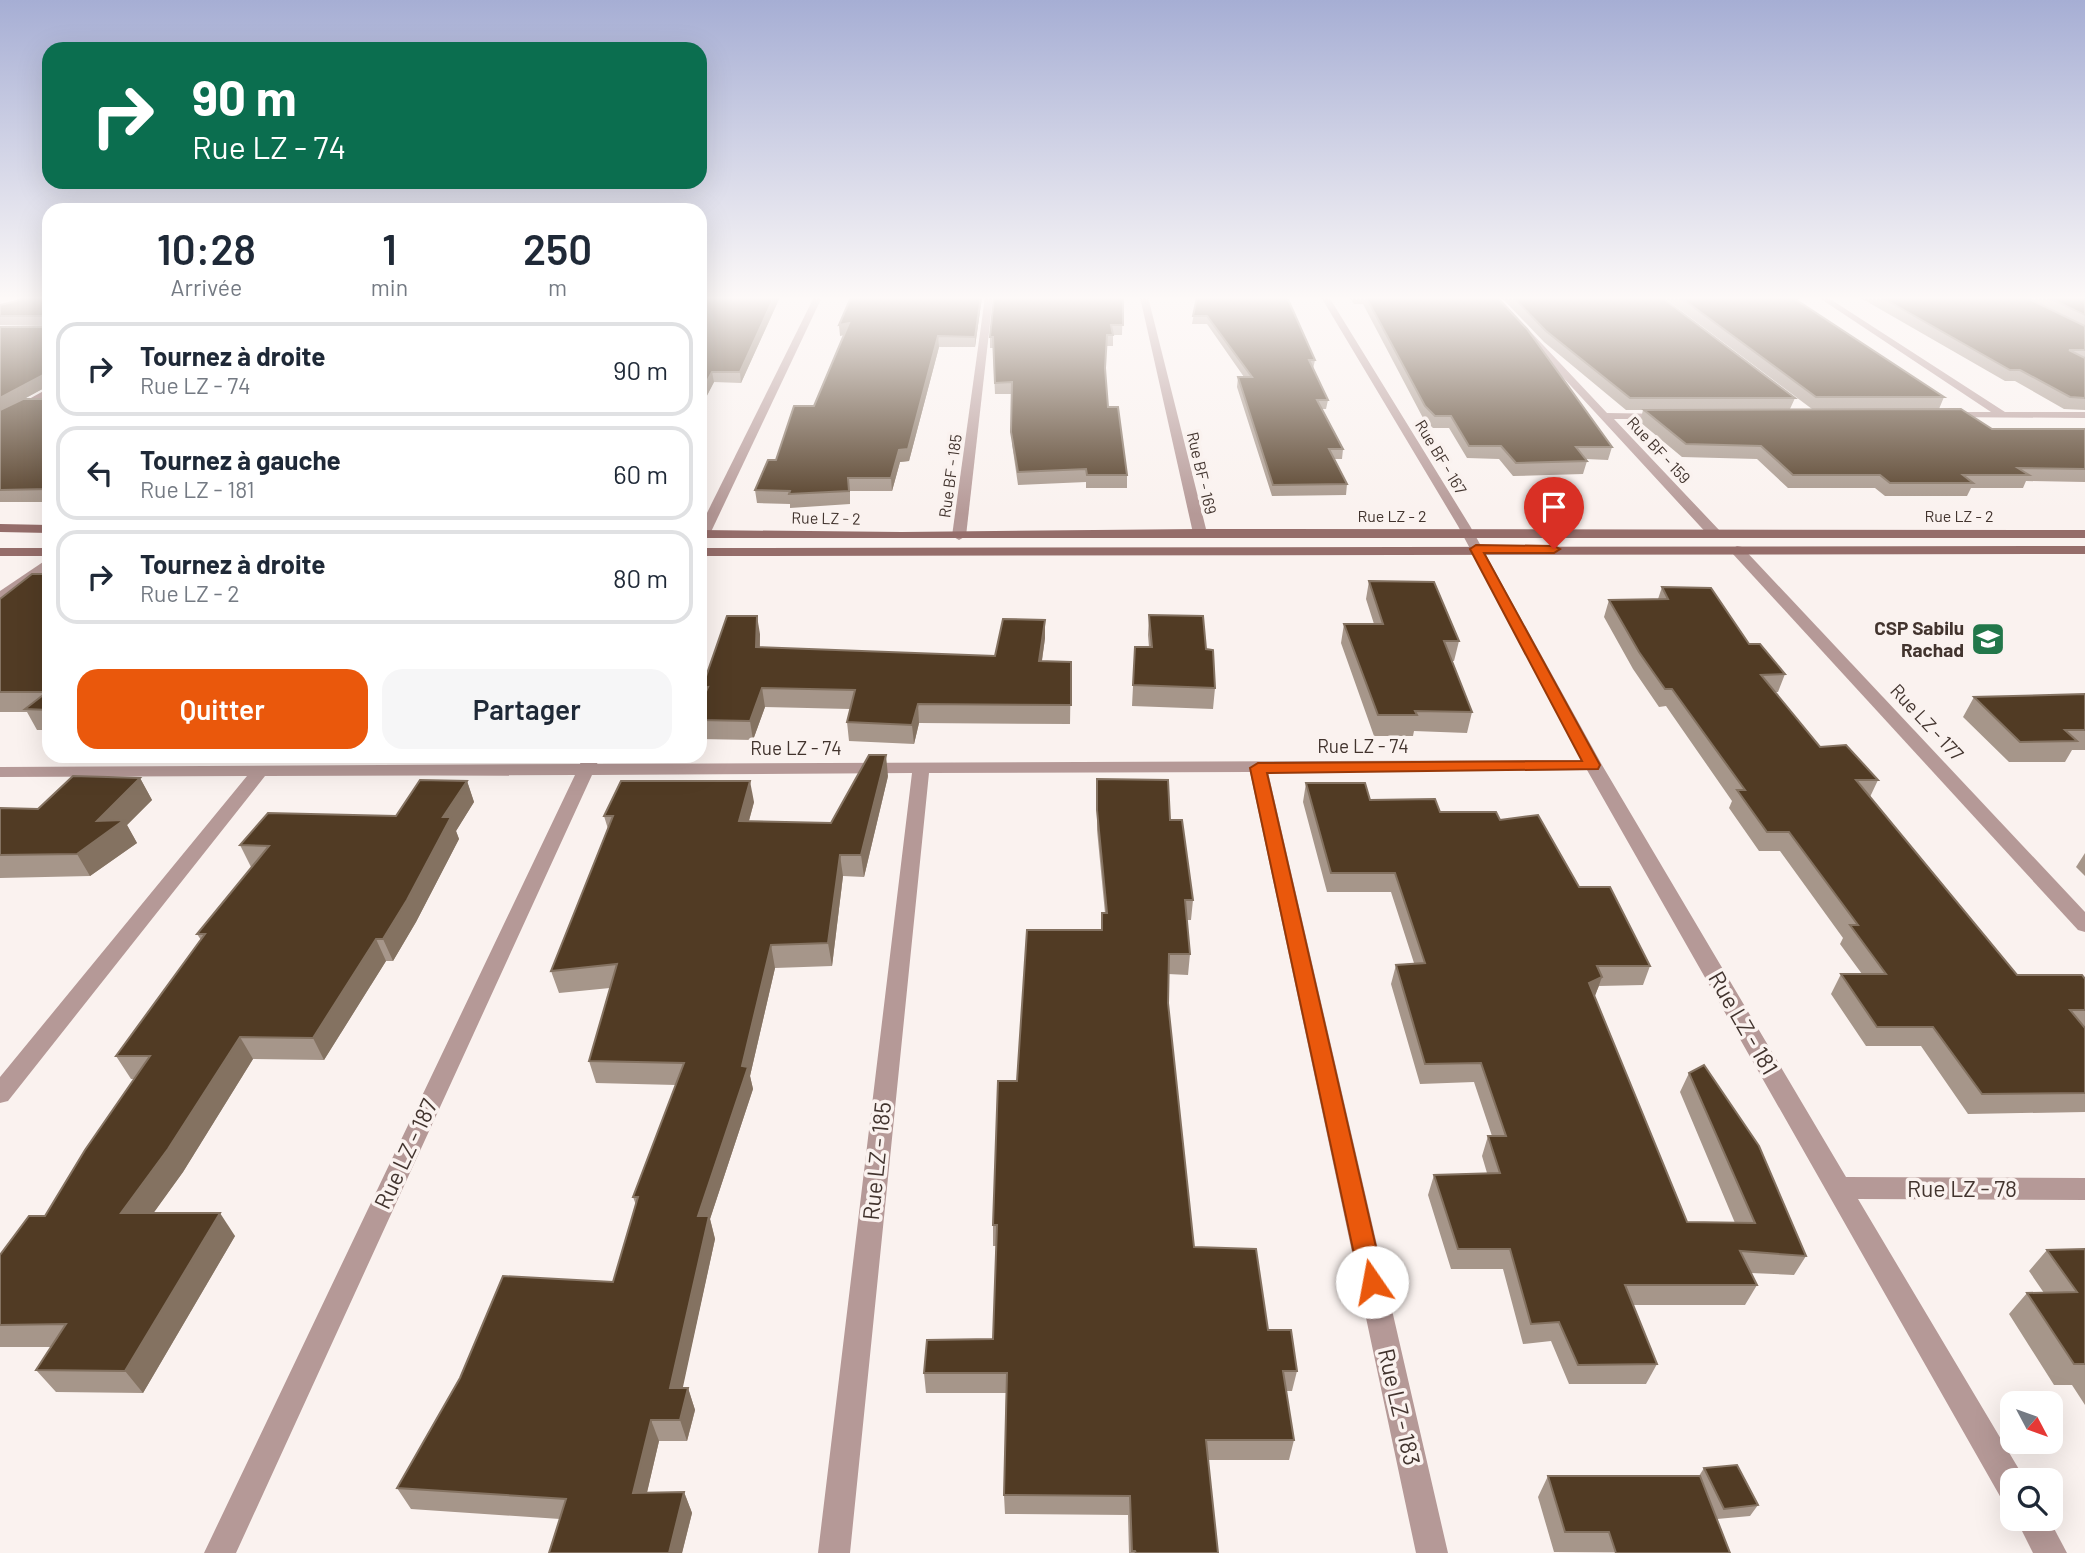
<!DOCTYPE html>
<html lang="fr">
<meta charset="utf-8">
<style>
:root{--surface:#fff;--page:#f6f6f7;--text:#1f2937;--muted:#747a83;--line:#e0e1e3;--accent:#ea580c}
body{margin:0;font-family:Barlow,sans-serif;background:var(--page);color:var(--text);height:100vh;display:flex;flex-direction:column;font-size:26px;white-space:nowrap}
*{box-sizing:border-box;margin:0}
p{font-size:23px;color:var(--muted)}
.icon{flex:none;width:38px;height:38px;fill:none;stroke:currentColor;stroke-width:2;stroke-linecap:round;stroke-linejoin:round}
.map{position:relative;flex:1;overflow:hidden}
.details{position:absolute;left:42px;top:203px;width:665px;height:560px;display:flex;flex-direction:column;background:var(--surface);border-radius:21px;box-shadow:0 7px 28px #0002}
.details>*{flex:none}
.top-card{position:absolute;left:42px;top:42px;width:665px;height:147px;border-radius:21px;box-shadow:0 7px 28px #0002;background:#0b6e4f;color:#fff;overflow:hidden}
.needle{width:46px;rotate:131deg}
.tools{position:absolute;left:2000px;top:1391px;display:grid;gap:14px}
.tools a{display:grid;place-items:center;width:63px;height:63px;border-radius:14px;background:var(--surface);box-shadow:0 7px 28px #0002;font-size:35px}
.pin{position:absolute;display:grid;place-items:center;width:60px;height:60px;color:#fff;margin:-72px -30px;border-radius:50% 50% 50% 0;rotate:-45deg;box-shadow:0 0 7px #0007}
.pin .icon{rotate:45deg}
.me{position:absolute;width:77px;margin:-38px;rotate:348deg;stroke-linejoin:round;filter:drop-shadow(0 0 5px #0008)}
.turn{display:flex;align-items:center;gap:24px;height:147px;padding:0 35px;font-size:32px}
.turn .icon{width:91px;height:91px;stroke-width:2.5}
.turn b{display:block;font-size:49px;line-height:60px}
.eta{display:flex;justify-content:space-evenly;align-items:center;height:119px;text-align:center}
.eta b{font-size:42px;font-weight:600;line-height:49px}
.cta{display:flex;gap:14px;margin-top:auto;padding:14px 35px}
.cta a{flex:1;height:80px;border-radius:21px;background:var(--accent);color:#fff;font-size:28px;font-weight:600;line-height:80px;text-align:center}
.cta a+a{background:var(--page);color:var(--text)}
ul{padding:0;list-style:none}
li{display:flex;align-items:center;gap:21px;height:94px;margin:0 14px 10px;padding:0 21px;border:4px solid var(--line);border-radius:21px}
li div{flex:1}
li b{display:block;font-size:26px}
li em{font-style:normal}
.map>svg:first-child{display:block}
</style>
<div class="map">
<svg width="2085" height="1553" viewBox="0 0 2085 1553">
<rect width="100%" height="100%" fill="#faf2ef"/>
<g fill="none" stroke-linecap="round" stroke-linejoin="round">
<g fill="#b59997" fill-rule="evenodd">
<polygon points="814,297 822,297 710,534 700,537 700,527"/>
<polygon points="985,297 993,297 966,536 959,540 952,536"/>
<polygon points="1140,297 1148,297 1207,533 1205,536 1195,536 1193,533"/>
<polygon points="1321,297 1329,297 1470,526 1602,765 1846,1177 2085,1178 2085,1200 1858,1199 2023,1476 2025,1480 2012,1480 2012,1502 2001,1498 1587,770 1268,772 1448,1553 1416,1553 1250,772 929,773 850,1553 818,1553 912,773 592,775 236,1553 204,1553 575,775 265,776 8,1101 0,1103 0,1077 247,776 0,777 0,767 580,764 583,756 601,756 597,764 1582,760 1458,526"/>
<polygon points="1489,297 1498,297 1607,413 1669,414 1669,418 1665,419 1614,419 1720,531 1720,537 1710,537"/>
<polygon points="1818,297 1827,297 2005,412 2085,412 2085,418 1945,417 1944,415 1949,412 1991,412"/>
<polygon points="1737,546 1742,547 2085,912 2085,932 2078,930 1732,553 1730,550"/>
<polygon points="49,558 49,568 0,602 0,591"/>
<polygon points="2016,1519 2049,1519 2067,1553 2033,1553"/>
</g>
<g fill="#956d6a" fill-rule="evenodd">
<polygon points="49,388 49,395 0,423 0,415"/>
<polygon points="0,524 49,525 49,533 0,532"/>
<polygon points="1200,529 2085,530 2085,538 700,538 700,530 902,532"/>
<polygon points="2085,546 2085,554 700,556 700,548"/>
<rect x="0" y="548" width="49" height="8"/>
</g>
</g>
<g fill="#a6968a" fill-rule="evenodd">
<path d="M49,297V502H0V327L46,326L0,325V305ZM42,389L46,399H24Z"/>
<polygon points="700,297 780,297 741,383 714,382 700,409"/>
<polygon points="982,297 975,347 939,347 909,461 900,462 892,491 850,491 850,504 790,508 790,504 757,503 755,490 814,406 844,335 840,336"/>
<polygon points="1123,297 1122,335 1113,335 1113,346 1106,346 1105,369 1108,407 1127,475 1127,488 1086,488 1086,482 1018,485 1012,444 1012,394 995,394 993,348 990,348 990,337"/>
<polygon points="1197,297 1315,360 1313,369 1328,400 1326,409 1322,409 1343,449 1342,459 1334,459 1347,484 1346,495 1272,496 1237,387 1238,377 1244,377 1207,324 1192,324"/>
<polygon points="1349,297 1497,297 1612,447 1608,460 1586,459 1587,461 1583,474 1513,476 1499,459 1467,458 1449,428 1433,428 1423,418 1363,304 1354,304"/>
<polygon points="1501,297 1661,297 1795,398 1790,409 1812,409 1663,297 1800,297 1797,300 1944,397 1939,409 1992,429 2085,429 2085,482 2026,481 2023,488 1971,488 1967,496 1885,496 1875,488 1788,488 1757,459 1682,457 1640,422 1643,410 1626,410 1544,342"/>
<polygon points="1859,297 2085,297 2085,410 2064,409 2015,381 2005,381"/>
<polygon points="49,574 49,730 37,730 27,712 0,712 0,599"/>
<polygon points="1369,581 1459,641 1454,661 1452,661 1472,712 1467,733 1414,731 1413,736 1374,736 1341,643 1344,624 1374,624 1366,599"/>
<polygon points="1662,587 1749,644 1785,674 1778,692 1775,692 1820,747 1878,780 1870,797 2017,975 2085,979 2085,1112 1968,1114 1921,1046 1866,1046 1831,994 1841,974 1862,974 1840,944 1843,938 1780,851 1759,851 1729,808 1732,801 1666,706 1659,707 1633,669 1604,617 1609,600 1658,599"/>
<polygon points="1149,615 1206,649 1215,688 1213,709 1132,706 1135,647 1149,647 1148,635"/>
<polygon points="1045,620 1045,638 1042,661 1071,662 1070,724 919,723 914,744 849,741 847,722 850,709 765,707 753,740 700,739 700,705 704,696 702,688 760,634 760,648 995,656"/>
<polygon points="2085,694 2085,750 2072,750 2065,762 2009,762 1963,717 1974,697"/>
<polygon points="888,776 864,877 843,876 832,966 775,968 750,1076 753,1089 710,1219 715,1239 682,1388 688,1388 695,1410 687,1441 659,1441 647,1492 684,1492 692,1513 682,1553 549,1553 560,1519 411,1509 397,1488 613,1282 636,1205 633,1197 676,1085 596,1083 589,1061 610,988 559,993 551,971 608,829 604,816 754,802 749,821 831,823"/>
<polygon points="140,778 152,800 127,825 137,843 90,876 0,878 0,808 38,809"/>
<polygon points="1097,779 1170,820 1193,900 1191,920 1187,920 1190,954 1188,975 1168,974 1168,1003 1194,1247 1268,1330 1297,1371 1292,1391 1286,1391 1294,1440 1289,1460 1208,1460 1218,1553 1129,1553 1128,1515 1005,1514 1004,1495 1006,1393 926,1393 924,1373 993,1339 996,1246 993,1246 993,1225 1101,930 1102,913 1105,913 1097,830"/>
<polygon points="467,781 474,802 456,831 459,839 416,922 393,961 386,961 324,1060 253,1059 183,1172 153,1213 235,1236 143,1393 56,1392 36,1370 51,1347 0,1347 0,1255 45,1216 134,1079 131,1079 116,1056 201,940 197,934 252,867 251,867 240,845 396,816"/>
<polygon points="1306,783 1370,800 1440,812 1500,820 1579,887 1650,966 1643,985 1599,986 1594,997 1687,1222 1735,1223 1680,1092 1689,1073 1806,1256 1794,1275 1751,1273 1757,1285 1745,1305 1633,1305 1657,1364 1646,1384 1569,1384 1551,1341 1523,1344 1503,1269 1451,1269 1428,1195 1434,1175 1487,1173 1482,1156 1488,1136 1492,1136 1474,1082 1420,1084 1391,984 1396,965 1414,963 1391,892 1327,892 1303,802"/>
<polygon points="2085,853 2085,876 2076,867"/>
<polygon points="2085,1249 2085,1405 2072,1385 2054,1385 2009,1314 2027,1293 2044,1293 2029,1271 2047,1250"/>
<polygon points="1704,1468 1758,1505 1750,1516 1717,1519 1730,1553 1554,1552 1538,1497 1548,1476 1699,1476"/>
</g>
<g fill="#847261">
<polygon points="774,297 780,297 741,383 740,372"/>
<polygon points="981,297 982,297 975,347 975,337"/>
<polygon points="849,323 850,334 840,336 839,325"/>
<polygon points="938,336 939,347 909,461 900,462 892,491 891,478 899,450"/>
<polygon points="712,372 714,382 700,409 700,394"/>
<polygon points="43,375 48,386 0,412 0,398"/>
<polygon points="757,616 760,634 759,666 756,647"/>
<polygon points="1045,620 1045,638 1039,680 1039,661"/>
<polygon points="762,688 765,707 753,740 750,721"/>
<polygon points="918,704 919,723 914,744 912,725"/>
<polygon points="886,755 888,776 864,877 861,855"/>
<polygon points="140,778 152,800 127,825 137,843 90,876 77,854 97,821"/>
<polygon points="467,781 474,802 456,831 459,839 416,922 393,961 383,939 443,817"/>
<polygon points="750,781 754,802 743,842 739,821"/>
<polygon points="840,855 843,876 832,966 828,943"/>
<polygon points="376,939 386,961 324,1060 313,1038"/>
<polygon points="771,945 775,968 750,1076 753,1089 710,1219 715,1239 678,1410 670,1388 698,1216 742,1066"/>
<polygon points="1602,977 1595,996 1581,1002 1589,983"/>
<polygon points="240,1037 253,1059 183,1172 137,1236 121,1213"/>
<polygon points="220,1213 235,1236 143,1393 125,1371"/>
<polygon points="688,1388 695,1410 687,1441 680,1420"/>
<polygon points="651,1420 659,1441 642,1514 633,1493"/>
<polygon points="684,1492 692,1513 682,1553 669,1553"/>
</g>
<g fill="#513b24" stroke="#847261" stroke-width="2">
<polygon points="26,297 49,297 49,489 0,490 0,410 23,399 46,399 46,391 41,388 46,384 46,376 43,375 0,398 0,327 46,327 44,316 0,316 0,305 13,302"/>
<polygon points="700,297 774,297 740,372 712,372 700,394"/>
<polygon points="851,297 981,297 975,337 938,336 908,449 899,450 891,478 848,478 849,491 789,494 790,491 755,490 768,460 776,460 794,406 814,406 849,323 839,325"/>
<polygon points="994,297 1123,297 1123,325 1111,325 1113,335 1107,335 1105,368 1108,407 1118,407 1127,475 1087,475 1086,469 1018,472 1011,432 1012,382 995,383 993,337 990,337"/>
<polygon points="1197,297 1287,297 1315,360 1309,360 1328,400 1317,400 1343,449 1329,449 1347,484 1273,485 1238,377 1252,377 1207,316 1193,316"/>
<polygon points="1366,297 1497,297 1527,329 1612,447 1576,447 1587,461 1516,463 1501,446 1469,446 1451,416 1435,416 1425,406"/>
<polygon points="1513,297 1661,297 1795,398 1630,398 1546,331"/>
<polygon points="1680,297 1797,297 1795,299 1944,397 1816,397"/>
<polygon points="1881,297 2025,297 2085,326 2085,350 2069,350 2085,358 2085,398 2070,397 2020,370 2010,370"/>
<polygon points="2047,297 2085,297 2085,315"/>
<polygon points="1961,409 1992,429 2085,429 2085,469 2018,468 2029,475 1963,475 1973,483 1890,483 1880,475 1793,475 1761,446 1686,444 1644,410"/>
<polygon points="32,574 49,574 49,710 25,709 47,692 0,692 0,599"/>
<polygon points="1369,581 1434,582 1459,641 1444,641 1472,712 1415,711 1417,715 1378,715 1344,624 1383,624"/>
<polygon points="1662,587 1711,588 1749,644 1760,644 1785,674 1761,675 1820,747 1846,745 1878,780 1856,780 2017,975 2082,975 2085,979 2085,1010 2070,1010 2085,1028 2085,1093 1982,1094 1933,1027 1877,1027 1841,974 1886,974 1850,925 1858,925 1789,832 1767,832 1737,790 1745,790 1672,689 1665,689 1639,652 1609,600 1668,599"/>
<polygon points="1149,615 1203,616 1206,649 1213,650 1215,688 1133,685 1135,647 1152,647"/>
<polygon points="727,616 757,616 756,647 995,656 1003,619 1045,620 1039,661 1071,662 1071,705 918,704 912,725 847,722 855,690 762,688 750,721 700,720 700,705 708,687 702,688"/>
<polygon points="2085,694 2085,730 2065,730 2077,741 2020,742 1974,697"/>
<polygon points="869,755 886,755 861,855 840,855 828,943 771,945 742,1066 748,1067 698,1216 709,1216 670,1388 688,1388 680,1420 651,1420 633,1493 684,1492 669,1553 549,1553 566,1499 397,1488 460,1378 503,1276 613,1282 638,1197 633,1197 684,1063 589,1061 617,964 551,971 613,816 604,816 621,781 750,781 739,821 831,823"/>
<polygon points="73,776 140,778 97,821 124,820 77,854 0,855 0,808 38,809"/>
<polygon points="1097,779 1168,780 1170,820 1182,820 1193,900 1185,900 1190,954 1169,954 1168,1003 1194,1247 1256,1249 1268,1330 1291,1330 1297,1371 1283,1371 1294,1440 1206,1440 1218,1553 1136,1553 1135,1551 1132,1551 1130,1496 1004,1495 1007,1373 924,1373 927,1340 993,1339 997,1225 993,1225 998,1081 1017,1081 1027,930 1102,930 1102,913 1107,913 1097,810"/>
<polygon points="420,780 467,781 443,817 451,817 407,900 383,939 376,939 313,1038 240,1037 168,1149 121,1213 220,1213 125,1371 36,1370 66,1324 0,1325 0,1255 29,1216 45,1216 85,1150 150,1056 116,1056 205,934 197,934 269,846 240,845 268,813 396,816"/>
<polygon points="1306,783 1365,783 1370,800 1435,799 1440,812 1496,812 1500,820 1538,815 1579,887 1610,887 1650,966 1597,966 1602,977 1589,983 1687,1222 1755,1223 1689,1073 1704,1065 1759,1146 1806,1256 1740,1251 1757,1285 1625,1285 1657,1364 1578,1365 1559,1322 1531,1324 1510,1249 1458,1249 1434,1175 1500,1173 1488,1136 1506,1136 1481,1063 1425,1064 1396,965 1425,963 1395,873 1331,873"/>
<polygon points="2085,1249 2085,1364 2074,1364 2027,1293 2077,1292 2047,1250"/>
<polygon points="1737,1465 1758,1505 1724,1509 1704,1468"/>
<polygon points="1548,1476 1700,1476 1730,1553 1616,1553 1609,1532 1565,1532"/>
</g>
<linearGradient id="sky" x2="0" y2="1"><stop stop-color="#a6aed4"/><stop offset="0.58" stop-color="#fdf9f8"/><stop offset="1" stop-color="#fdf9f8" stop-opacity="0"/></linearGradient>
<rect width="2085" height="514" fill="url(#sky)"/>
<polygon fill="#ea580c" stroke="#983908" stroke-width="2" points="1476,545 1554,546 1560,549 1554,553 1484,553 1600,765 1598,769 1267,773 1384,1282 1380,1290 1372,1294 1363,1290 1360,1282 1250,768 1258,763 1582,761 1470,549"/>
<defs>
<g id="school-square" transform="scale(1.75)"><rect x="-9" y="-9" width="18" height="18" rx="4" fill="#22774a" stroke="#faf2ef"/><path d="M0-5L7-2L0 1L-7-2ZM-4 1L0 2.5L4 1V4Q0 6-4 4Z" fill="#fff"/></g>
</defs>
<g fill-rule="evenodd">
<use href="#school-square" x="1988" y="639"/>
</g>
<g text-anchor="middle" stroke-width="7" stroke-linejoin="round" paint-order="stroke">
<g font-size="16" fill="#42342e" stroke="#faf2ef">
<text transform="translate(1659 450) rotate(47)" y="6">Rue BF - 159</text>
<text transform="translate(1441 457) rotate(59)" y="6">Rue BF - 167</text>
<text transform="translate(1202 473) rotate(77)" y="6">Rue BF - 169</text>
<text transform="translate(950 476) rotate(-82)" y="6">Rue BF - 185</text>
<text x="1392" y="522">Rue LZ - 2</text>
<text x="1959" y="522">Rue LZ - 2</text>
<text transform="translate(826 518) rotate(1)" y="6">Rue LZ - 2</text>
</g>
<g font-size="19" font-weight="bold" fill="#42342e" stroke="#faf2ef" text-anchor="end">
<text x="1964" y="635">CSP Sabilu<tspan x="1964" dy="22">Rachad</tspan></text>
</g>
<g font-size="19" fill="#42342e" stroke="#faf2ef">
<text transform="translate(1927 722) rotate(47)" y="7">Rue LZ - 177</text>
<text x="1363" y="753">Rue LZ - 74</text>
<text x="796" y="755">Rue LZ - 74</text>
</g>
<g font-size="23" fill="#42342e" stroke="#faf2ef">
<text transform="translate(1743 1023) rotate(60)" y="8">Rue LZ - 181</text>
<text transform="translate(406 1154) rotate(-65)" y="8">Rue LZ - 187</text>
<text transform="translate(877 1161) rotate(-84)" y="8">Rue LZ - 185</text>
<text x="1962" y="1197">Rue LZ - 78</text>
<text transform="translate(1399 1407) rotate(77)" y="8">Rue LZ - 183</text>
</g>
</g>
</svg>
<div class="tools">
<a><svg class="needle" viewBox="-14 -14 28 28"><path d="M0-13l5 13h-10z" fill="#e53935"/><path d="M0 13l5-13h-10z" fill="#747a83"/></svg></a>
<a><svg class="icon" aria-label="search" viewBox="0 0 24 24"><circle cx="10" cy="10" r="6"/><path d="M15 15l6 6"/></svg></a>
</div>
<div class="pin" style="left:1554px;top:549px;background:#d93025"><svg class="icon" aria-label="arrive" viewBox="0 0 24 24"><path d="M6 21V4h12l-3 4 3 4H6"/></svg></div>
<svg class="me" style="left:1372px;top:1282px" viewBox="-20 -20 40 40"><circle r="19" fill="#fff"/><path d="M0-13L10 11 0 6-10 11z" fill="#ea580c"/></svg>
<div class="top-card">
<div class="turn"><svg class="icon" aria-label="right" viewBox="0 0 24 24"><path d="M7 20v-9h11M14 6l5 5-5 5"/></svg><div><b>90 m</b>Rue LZ - 74</div></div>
</div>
<section class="details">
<div class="eta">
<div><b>10:28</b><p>Arrivée</p></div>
<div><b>1</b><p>min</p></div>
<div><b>250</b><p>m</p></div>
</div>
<ul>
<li><svg class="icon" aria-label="right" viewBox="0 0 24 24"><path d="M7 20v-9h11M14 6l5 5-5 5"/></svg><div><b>Tournez à droite</b><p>Rue LZ - 74</p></div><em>90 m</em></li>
<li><svg class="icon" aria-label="left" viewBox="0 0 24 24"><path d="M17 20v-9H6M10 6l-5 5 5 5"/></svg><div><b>Tournez à gauche</b><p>Rue LZ - 181</p></div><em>60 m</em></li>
<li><svg class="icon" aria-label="right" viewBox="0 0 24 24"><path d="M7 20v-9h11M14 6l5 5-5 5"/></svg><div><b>Tournez à droite</b><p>Rue LZ - 2</p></div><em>80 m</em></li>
</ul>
<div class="cta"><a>Quitter</a><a>Partager</a></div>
</section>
</div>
